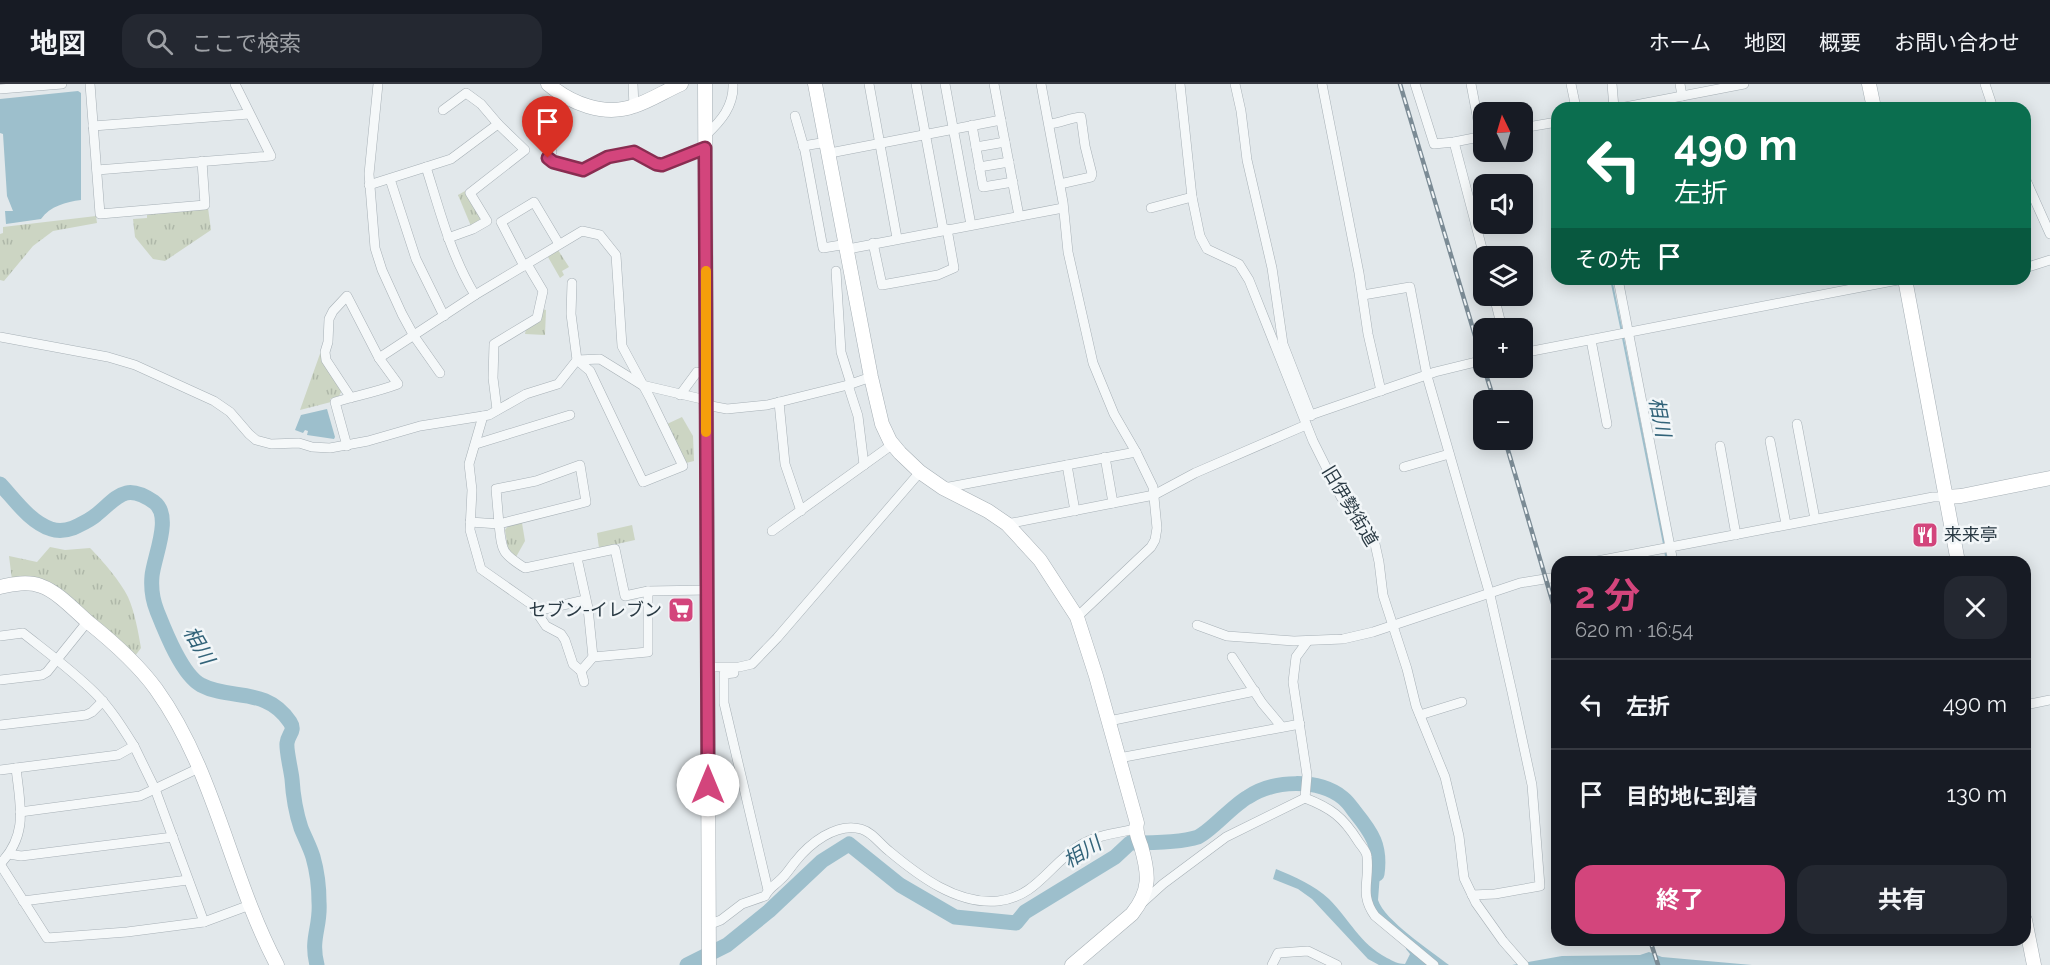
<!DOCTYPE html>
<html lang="ja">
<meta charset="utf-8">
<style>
:root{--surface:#171b24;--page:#242831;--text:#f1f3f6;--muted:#9ea1a6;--line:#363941;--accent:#d3457c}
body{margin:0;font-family:Raleway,"Noto Sans JP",sans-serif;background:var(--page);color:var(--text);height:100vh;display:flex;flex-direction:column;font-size:22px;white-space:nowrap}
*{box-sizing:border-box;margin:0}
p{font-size:20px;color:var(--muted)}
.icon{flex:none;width:33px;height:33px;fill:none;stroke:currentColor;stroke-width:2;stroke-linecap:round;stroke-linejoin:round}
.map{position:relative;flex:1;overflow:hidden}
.side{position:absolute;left:1551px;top:472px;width:480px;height:390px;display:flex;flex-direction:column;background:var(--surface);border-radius:18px;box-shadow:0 3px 15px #0003}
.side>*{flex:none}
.guide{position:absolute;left:1551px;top:18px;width:480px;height:183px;border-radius:18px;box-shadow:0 3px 15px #0003;background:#0b6e4f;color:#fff;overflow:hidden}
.needle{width:39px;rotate:355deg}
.fabs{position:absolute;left:1473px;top:18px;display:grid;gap:12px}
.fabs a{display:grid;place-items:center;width:60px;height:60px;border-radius:12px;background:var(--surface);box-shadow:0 3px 15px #0003;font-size:30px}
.pin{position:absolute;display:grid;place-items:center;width:51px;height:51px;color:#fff;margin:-62px -26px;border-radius:50% 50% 50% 0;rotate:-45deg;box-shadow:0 0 6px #0007}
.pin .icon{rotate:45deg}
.me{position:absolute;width:66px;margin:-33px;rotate:0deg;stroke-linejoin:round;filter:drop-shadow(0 0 4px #0008)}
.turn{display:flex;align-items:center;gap:21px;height:126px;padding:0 24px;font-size:27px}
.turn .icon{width:78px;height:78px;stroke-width:2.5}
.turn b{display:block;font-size:42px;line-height:51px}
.then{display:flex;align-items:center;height:57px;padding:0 24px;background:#0003;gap:12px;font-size:22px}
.round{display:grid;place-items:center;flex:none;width:63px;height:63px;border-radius:18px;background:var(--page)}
.summary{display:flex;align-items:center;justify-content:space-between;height:102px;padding:0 24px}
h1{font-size:36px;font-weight:700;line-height:45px;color:var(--accent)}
.button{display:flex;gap:12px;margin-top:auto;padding:12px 24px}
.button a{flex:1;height:69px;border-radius:18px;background:var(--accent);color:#fff;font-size:24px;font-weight:700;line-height:69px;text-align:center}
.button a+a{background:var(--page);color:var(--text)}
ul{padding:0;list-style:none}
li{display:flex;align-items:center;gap:18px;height:90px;padding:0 24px;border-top:2px solid var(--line)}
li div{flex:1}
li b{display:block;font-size:22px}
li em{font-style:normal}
header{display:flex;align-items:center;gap:36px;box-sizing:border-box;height:84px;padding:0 30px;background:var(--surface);border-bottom:2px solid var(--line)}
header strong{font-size:28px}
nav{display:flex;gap:33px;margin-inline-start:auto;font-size:21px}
.search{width:420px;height:54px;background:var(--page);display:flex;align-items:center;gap:15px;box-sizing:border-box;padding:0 21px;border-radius:18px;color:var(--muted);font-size:22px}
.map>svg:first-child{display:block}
</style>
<header>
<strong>地図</strong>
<div class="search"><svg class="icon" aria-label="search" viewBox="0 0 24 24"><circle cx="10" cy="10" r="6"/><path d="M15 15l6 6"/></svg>ここで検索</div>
<nav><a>ホーム</a><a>地図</a><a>概要</a><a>お問い合わせ</a></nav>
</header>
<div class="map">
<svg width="2050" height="881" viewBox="0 0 2050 881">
<defs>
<pattern id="park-tufts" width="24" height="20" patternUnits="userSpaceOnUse" patternTransform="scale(1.5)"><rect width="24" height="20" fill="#ccd5c3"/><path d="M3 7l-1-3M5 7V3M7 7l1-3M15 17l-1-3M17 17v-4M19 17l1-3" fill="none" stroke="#afb8a9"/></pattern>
</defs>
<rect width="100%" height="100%" fill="#e2e8eb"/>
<g fill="url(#park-tufts)">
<polygon points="465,107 481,133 480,137 471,142 458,111"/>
<polygon points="208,124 211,146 165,177 153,175 135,153 133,135 147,134 147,130"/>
<polygon points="96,132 97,139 53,147 33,162 4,197 0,196 0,150 3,149 3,143"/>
<polygon points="558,166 569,183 562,187 564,191 560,194 548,173"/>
<polygon points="543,225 546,226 545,251 525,250 526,245"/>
<polygon points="321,267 321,275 342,306 339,312 330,315 331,318 300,326"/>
<polygon points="682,333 693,352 694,377 686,379 667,340"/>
<polygon points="522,439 525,457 516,473 508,466 505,446 508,442"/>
<polygon points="632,441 635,456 599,464 597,449"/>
<path d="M50,463L65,466L90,464C102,476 121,498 128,513C135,529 138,547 141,564L135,572L72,519L12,496L9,472L37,478Z"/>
</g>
<g fill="#9dbfcc">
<path d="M78,7L81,9V116C66,118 50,122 41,135L6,140L5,127H13L7,112L3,50L0,49V15Z"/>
<polygon points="327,325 335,353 334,355 307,351 308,347 305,346 303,349 295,346 301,331"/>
<path d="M1366,737L1381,777L1378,816C1384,836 1431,867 1449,881H1379L1368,875L1312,815L1298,805L1273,795L1276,785C1295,793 1314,801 1329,815C1350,836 1359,859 1387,874C1393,877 1398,880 1405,880L1410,870L1406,865L1405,853L1374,825L1371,816L1370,797L1374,769Z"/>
<polygon points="1649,868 1662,873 1752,881 1512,881 1562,872 1640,871"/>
</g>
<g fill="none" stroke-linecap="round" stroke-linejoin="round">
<g stroke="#9dbfcc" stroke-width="2">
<polyline points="1611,195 1622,248"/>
<polyline points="1623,254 1664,460"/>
<polyline points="1665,466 1667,478"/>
</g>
<g stroke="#9dbfcc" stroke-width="15">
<path d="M0,400C15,416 30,438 51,445C59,448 65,447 73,444C81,440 89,437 96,431C118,413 125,398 154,418C173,432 154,472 152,492C151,503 153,517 157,527C165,547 182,591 201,601C231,617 266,602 290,638C296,647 288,650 287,659C286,666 291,686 292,695C293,711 296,729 301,744C305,754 310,763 313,773C317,787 319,804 319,818C321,843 310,854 317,881"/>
<path d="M687,881L727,861L769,827L822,777L849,760L900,801L955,833L1016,839L1025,828L1115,773L1130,759C1149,759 1180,759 1198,753C1211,747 1233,721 1248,713C1274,696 1318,694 1343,714C1348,718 1352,724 1355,728C1372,749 1381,762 1377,790"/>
</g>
<g stroke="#a7b0b6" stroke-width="10">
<g id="street">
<polyline points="90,0 100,130 205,121 202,77"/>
<polyline points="378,0 369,90 375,164 382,186 402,230 414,252 440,289"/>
<polyline points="633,0 634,23"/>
<polyline points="869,0 897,154"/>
<polyline points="916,0 943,145"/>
<polyline points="945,0 971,141"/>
<polyline points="994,0 1019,132"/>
<polyline points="1041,0 1063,118 1068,168 1093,279 1114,330 1136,368 1153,403 1157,444 1155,456 1151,463 1077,533"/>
<polyline points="1180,0 1192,113 1200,152 1207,165 1239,180 1249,196 1313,357 1341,413 1371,450 1375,460 1379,478 1383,511 1407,585 1416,622 1445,693 1459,752 1464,794 1476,819 1503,857 1524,881"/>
<polyline points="1235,0 1241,27 1247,76 1272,184 1283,260 1311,332"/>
<polyline points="1322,0 1359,189 1368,250 1381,307"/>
<polyline points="1415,0 1434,60 1454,58 1484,52"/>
<polyline points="1471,0 1481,52"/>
<polyline points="1571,0 1576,24"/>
<polyline points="1612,0 1614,24"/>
<polyline points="1680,0 1682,12"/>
<polyline points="1985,0 1993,24"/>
<polyline points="0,5 62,0"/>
<polyline points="1620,24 1744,0"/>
<polyline points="795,32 805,67 823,164 847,160"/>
<path d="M1049,40C1061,39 1069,34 1081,33L1085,62L1092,90L1091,93L1060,100"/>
<polyline points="972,41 983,103 1013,98"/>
<polyline points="93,42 249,30"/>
<polyline points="1522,44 1557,38"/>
<path d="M706,51C721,37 734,22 733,0"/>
<polyline points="1454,58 1484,172"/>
<polyline points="803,62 827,58"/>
<polyline points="976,63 1005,58"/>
<polyline points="552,68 548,74 553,78 583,86 608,73 634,68 656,80 661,81 705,64"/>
<polyline points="830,69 1001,36"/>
<polyline points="426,83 451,75 498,40 481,20 466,9 443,26"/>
<polyline points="979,83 1009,78"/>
<polyline points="97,86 271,72 235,0"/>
<polyline points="2025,94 2050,150"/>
<polyline points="390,95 416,175 444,232"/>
<path d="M369,101L426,83C440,127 451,172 475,211"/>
<polyline points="1151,124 1192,113"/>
<polyline points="448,154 473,145 487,137 470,109 525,66 498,40"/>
<polyline points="873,159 882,201 938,191 954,184 947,145"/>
<polyline points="848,165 1063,124"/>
<polyline points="524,182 501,138 534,118 559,160"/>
<polyline points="2025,184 2050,176"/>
<polyline points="836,187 841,268 851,300"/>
<polyline points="1618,195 1673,478"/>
<polyline points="1363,211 1410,203 1427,292 1490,511 1512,608 1532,701 1540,802 1495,810 1472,811"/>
<polyline points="1494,212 1502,244"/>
<polyline points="0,253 108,273 135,281 214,317 230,328 249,350 256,356 271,360 299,359 312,363 330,364 368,357 420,342 489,331 526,310 558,300 577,276 571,230 572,199"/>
<polyline points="1591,256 1607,340"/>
<polyline points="1522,269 1903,195"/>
<polyline points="379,274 475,211 582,147 600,151 616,171 622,262 650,314 683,382 643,398 590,287 577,276"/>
<polyline points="577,276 600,275 642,301 706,316"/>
<polyline points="848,301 858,332 864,381"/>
<polyline points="680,311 697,288"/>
<polyline points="779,318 785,380 801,427"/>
<polyline points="706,321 727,325 767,321 848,301 871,293"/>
<polyline points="497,326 493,294 494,260 537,234 543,207 527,180"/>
<polyline points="483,332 469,380 472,406 470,446 481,485 531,520 546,542 561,550 565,556 573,580 581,587 584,598"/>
<polyline points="1305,333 1435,288 1484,276"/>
<polyline points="1797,340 1815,435"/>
<polyline points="1770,357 1786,440"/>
<polyline points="476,360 570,331"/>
<path d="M347,362L335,318C355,312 377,308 398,300L379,274L347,212L333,227L329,235L328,258L325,268L326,276L351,314"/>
<polyline points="1720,362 1736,451"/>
<polyline points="1105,373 1113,419"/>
<polyline points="1067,381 1075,427"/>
<polyline points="1404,383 1449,370"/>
<polyline points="944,404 1136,368"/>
<path d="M470,438L499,440L496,405L536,397L580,381L586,418L499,440C502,467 501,469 525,484L615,465L625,512L648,507L708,506"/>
<polyline points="1007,440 1154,411 1195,389 1306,341"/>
<polyline points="772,447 893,360"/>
<polyline points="577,474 588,524 593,573 581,587"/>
<polyline points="1592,478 1933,413 1946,413"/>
<polyline points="545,525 585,516"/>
<polyline points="1197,541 1227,552 1294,557 1343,555 1373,548 1520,499 1557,493"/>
<path d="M0,552L23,549C47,568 73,587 95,609C111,625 122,643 134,662"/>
<polyline points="593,573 648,568 648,507"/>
<polyline points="1232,573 1262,619 1282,643"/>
<polyline points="708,583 739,583 752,580 777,554 920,388"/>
<polyline points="734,589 724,590 724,619 768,806"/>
<polyline points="0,596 42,591 47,588 88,537"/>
<polyline points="2025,621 2050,616"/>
<polyline points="1420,631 1462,618"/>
<polyline points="1109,637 1255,607"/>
<polyline points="0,641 86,631 92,628 103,617"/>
<polyline points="1119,674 1300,640"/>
<polyline points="0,686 16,684"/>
<path d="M1305,714C1331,724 1343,733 1358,757C1361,762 1367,767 1367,773C1370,797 1359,810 1375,832L1434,881"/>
<polyline points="1305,714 1307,691 1293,598 1296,573 1307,558"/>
<polyline points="20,728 140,712 199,684"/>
<polyline points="9,770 21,772 173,753"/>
<path d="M0,780C29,750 20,721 16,684L118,671L134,662L155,705L204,838"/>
<polyline points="0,780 47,854 127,848 204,838 250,821"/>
<polyline points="23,817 188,796"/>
<polyline points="1142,819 1163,800 1226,753 1305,714"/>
<path d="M708,841L721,836L742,820L765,812C769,804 774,802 780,796C786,791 790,784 795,778C809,760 836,738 861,745C872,748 880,760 889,767C919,792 957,821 998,817C1036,813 1049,781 1079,762C1096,751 1117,749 1136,745"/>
<polyline points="1272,881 1278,869 1308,867 1337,881"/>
</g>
</g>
<g stroke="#a7b0b6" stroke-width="15">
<g id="secondary">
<path d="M548,0C570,19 604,33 634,22C650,17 665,7 681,0"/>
<polyline points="705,0 709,881"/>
<path d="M815,0L871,293L882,340L890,357L900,369L920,388L943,404L988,427L1007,440L1040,476L1077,533L1096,592L1137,739C1135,747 1138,754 1141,762C1149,790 1151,806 1132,830L1072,881"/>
<polyline points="1869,0 1874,24"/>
<polyline points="1905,195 1958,478"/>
<polyline points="1946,413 1961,412 2050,394"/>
<path d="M0,503C13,500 28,497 41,502C58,508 74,526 88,538C113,558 137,579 156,605C215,687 230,792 277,881"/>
<polyline points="2025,836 2034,881"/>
</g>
</g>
<use href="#street" stroke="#f5f8f9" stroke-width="9"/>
<use href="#secondary" stroke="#fff" stroke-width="14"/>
<g stroke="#7b8b95" stroke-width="4.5">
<g id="rail">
<polyline points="1400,0 1484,282"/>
<polyline points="1484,284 1494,316"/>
<polyline points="1505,356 1557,533"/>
<polyline points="1650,856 1658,881"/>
</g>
</g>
<use href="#rail" stroke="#f2f6f8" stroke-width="2" stroke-dasharray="7" stroke-linecap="butt"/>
</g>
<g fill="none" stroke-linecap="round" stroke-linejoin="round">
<g stroke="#892d51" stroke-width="15">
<polyline id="route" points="548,74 553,78 583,86 608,73 634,68 656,80 662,81 705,64 708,701"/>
</g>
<use href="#route" stroke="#d3457c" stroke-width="10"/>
<polyline stroke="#f59e0b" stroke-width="10" points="706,187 706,348"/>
</g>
<defs>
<g id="restaurant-square" transform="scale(1.35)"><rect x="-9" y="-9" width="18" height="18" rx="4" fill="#d3457c" stroke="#f2f6f8"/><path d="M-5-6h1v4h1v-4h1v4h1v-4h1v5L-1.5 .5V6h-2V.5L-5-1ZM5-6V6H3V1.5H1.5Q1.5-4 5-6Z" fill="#fff"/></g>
<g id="supermarket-square" transform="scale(1.35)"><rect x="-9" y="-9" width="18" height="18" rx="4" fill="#d3457c" stroke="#f2f6f8"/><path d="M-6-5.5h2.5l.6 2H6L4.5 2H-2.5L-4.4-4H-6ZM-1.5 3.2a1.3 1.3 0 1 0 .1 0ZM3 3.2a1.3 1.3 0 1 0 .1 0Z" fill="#fff"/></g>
</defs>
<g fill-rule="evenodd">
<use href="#restaurant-square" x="1925" y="451"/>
<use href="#supermarket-square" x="681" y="526"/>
</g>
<g text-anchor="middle" stroke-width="5" stroke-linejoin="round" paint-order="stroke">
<g font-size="18" fill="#2a3a44" stroke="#f2f6f8">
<text transform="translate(1350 422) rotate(59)" y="6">旧伊勢街道</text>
</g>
<g font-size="18" fill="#2a3a44" stroke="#f2f6f8" text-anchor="start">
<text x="1944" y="457">来来亭</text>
<text x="662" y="532" text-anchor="end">セブン-イレブン</text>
</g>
<g font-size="20" font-style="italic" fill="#326379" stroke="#f2f6f8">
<text transform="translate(1660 333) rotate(79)" y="7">相川</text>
<text transform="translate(199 561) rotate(60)" y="7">相川</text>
<text transform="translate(1082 768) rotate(-32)" y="7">相川</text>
</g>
</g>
</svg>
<div class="fabs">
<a><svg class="needle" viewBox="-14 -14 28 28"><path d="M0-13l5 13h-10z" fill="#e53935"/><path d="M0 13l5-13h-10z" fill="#9ea1a6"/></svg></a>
<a><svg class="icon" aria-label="sound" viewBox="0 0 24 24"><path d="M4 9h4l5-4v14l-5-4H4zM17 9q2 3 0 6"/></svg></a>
<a><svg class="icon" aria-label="layers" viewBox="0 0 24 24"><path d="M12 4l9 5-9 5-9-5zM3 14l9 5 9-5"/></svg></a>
<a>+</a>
<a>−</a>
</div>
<div class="pin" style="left:548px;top:74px;background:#d93025"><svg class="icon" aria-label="arrive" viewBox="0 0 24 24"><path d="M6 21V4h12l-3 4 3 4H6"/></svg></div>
<svg class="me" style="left:708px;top:701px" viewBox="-20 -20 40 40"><circle r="19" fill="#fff"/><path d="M0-13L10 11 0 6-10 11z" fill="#d3457c"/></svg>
<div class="guide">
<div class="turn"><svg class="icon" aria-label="left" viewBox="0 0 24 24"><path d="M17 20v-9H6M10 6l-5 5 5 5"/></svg><div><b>490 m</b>左折</div></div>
<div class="then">その先<svg class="icon" aria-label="arrive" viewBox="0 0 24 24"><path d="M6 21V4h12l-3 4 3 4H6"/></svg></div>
</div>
<section class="side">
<div class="summary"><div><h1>2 分</h1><p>620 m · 16:54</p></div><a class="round"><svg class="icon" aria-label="close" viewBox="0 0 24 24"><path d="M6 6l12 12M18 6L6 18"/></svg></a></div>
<ul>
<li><svg class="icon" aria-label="left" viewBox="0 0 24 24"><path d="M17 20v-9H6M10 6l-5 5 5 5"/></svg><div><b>左折</b></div><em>490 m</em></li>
<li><svg class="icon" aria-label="arrive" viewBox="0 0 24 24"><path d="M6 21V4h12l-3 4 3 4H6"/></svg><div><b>目的地に到着</b></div><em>130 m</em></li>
</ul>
<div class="button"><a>終了</a><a>共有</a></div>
</section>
</div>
